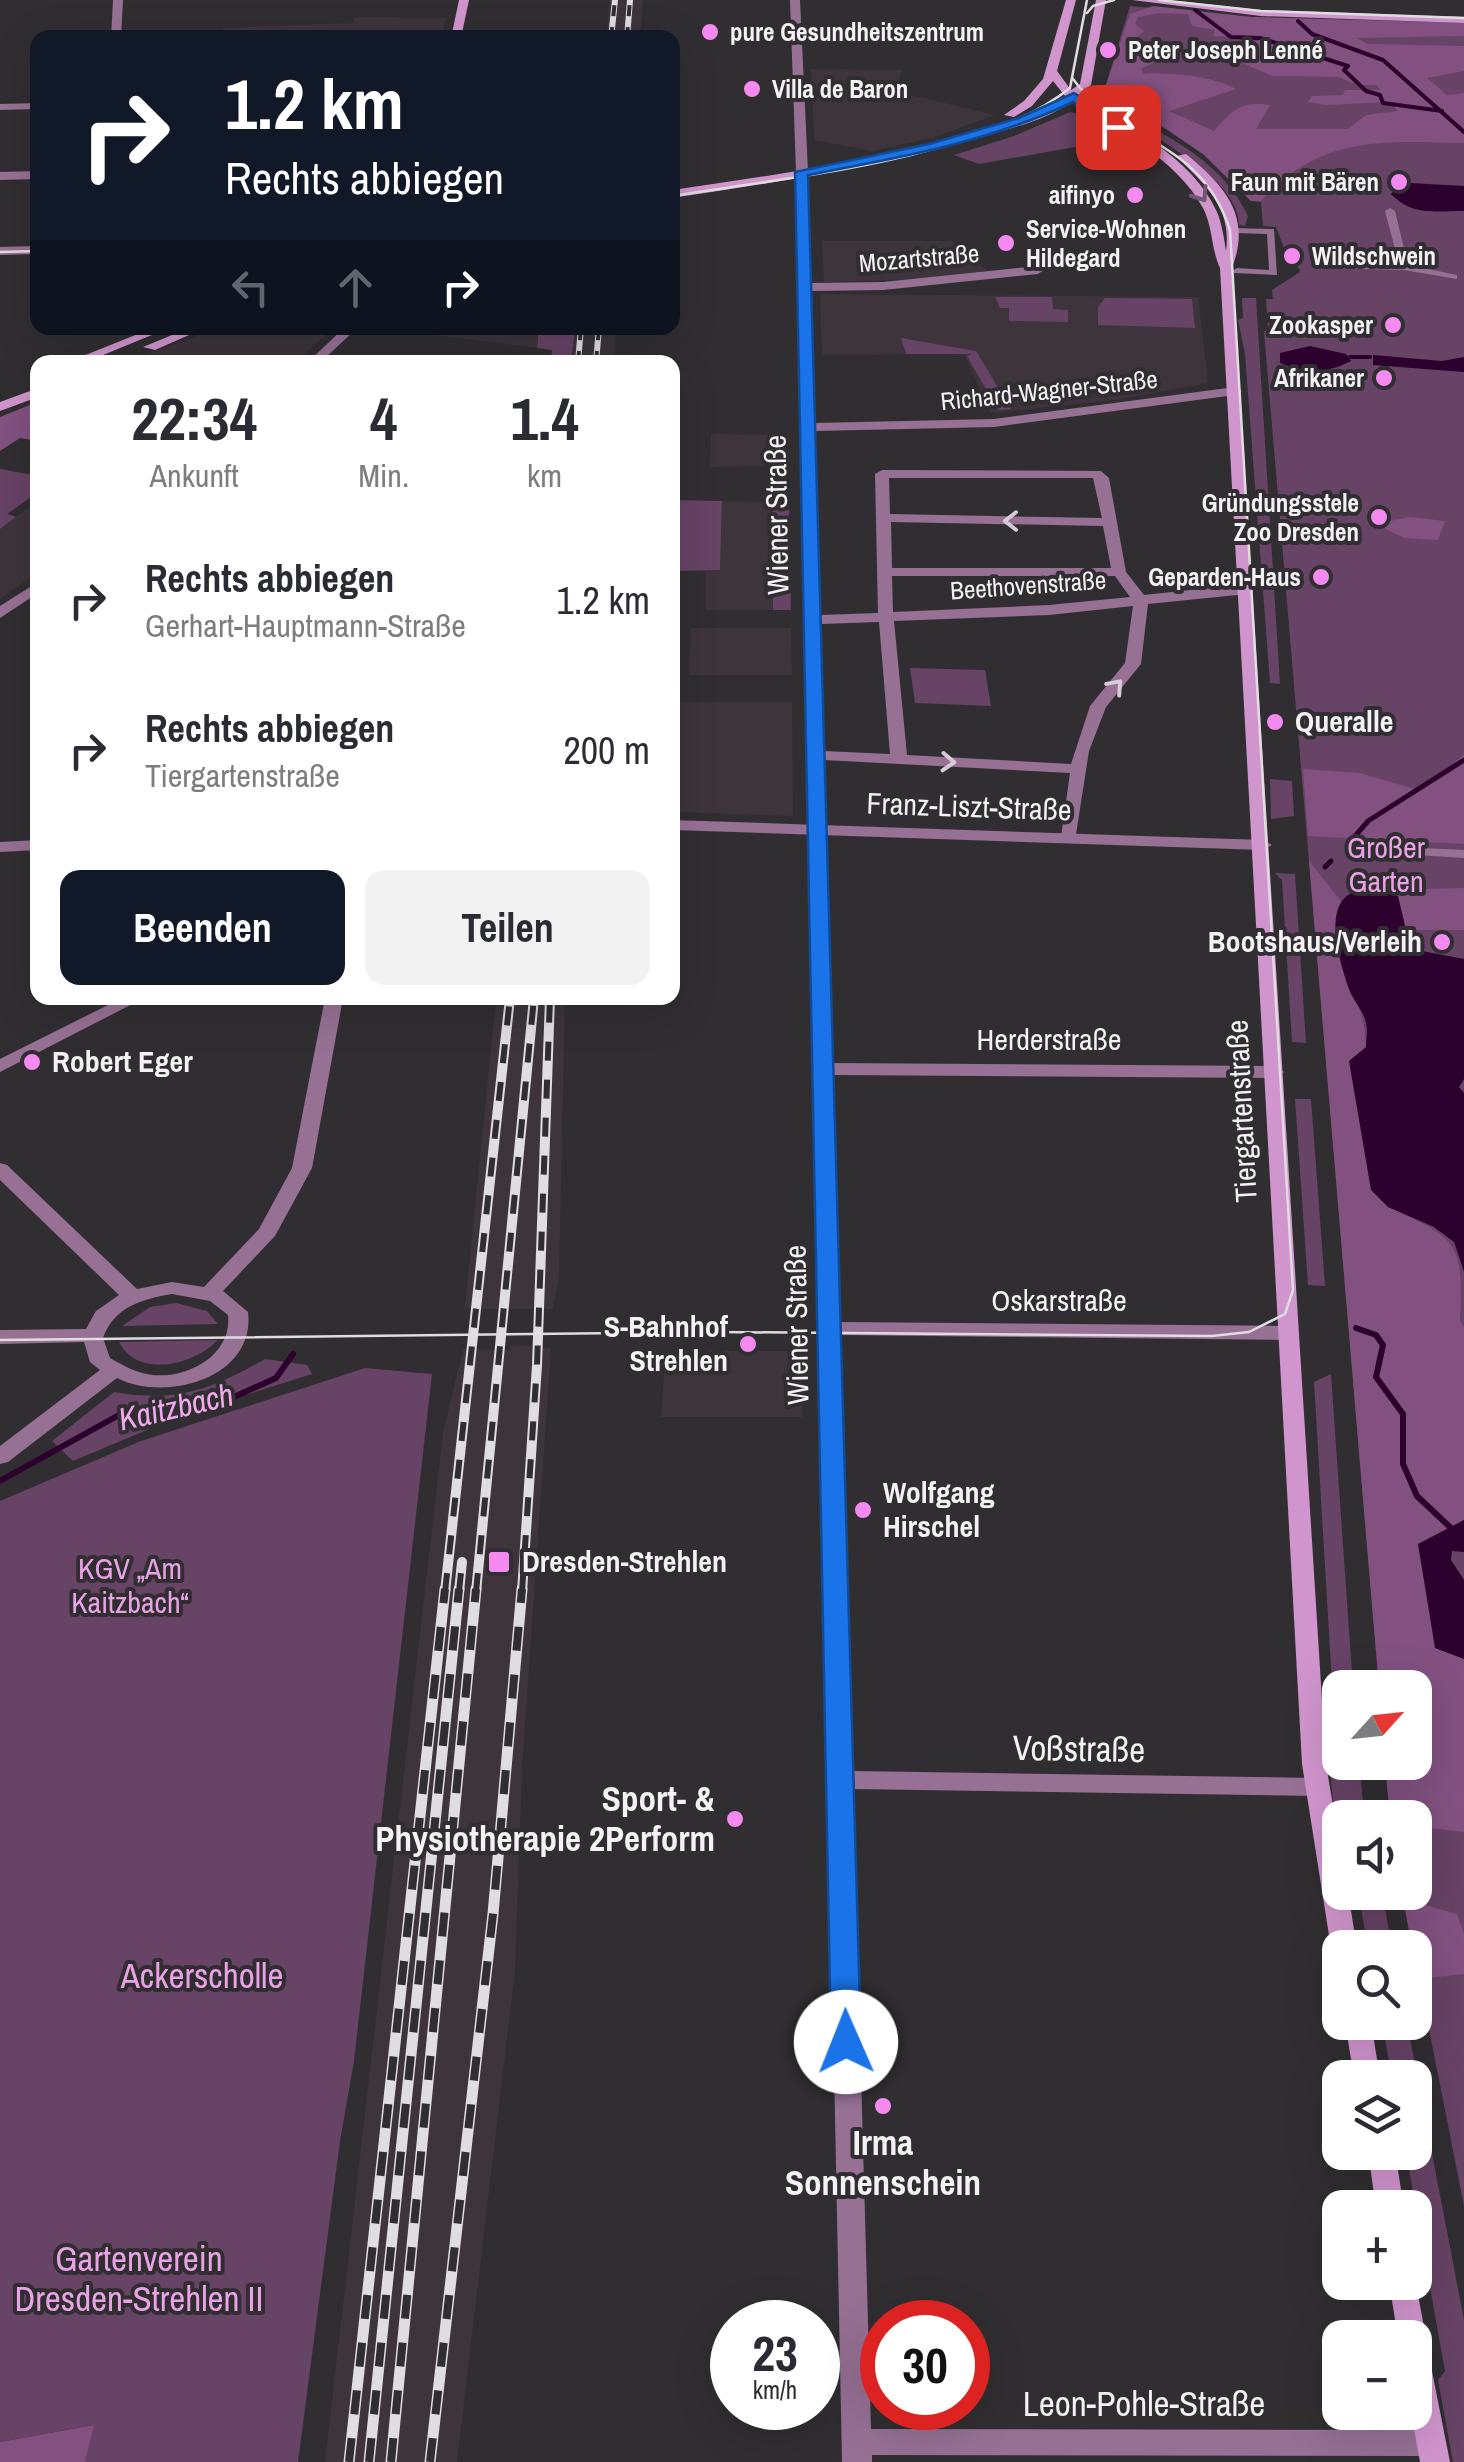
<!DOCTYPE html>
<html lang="de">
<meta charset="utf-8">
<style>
:root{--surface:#fff;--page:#f2f2f3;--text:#2b2b33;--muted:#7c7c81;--accent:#111827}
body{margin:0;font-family:"Archivo Narrow",sans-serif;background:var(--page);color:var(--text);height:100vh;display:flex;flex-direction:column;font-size:38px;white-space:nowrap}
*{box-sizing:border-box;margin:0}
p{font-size:32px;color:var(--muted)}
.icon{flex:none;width:55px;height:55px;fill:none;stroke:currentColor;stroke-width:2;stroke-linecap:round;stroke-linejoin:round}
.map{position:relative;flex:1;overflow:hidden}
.details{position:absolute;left:30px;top:355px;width:650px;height:650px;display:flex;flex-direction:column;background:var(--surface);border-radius:20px;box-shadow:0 10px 40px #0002}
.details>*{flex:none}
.hud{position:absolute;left:30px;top:30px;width:650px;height:305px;border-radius:20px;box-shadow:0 10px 40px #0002;background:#111827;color:#fff;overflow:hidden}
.needle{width:65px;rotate:63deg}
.controls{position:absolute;left:1322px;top:1670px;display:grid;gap:20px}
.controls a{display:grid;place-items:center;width:110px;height:110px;border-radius:20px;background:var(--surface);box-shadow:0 10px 40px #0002;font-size:50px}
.speed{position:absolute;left:710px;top:2300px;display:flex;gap:20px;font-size:50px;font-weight:700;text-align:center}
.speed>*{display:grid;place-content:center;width:130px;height:130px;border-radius:50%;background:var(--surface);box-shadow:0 10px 40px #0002;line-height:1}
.speed small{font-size:25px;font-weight:400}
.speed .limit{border:15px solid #d22;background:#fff;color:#111}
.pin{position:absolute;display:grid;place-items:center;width:85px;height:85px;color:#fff;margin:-42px;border-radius:20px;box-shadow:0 5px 15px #0006}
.me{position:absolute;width:110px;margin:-55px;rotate:359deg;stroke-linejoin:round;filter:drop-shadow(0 0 8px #0008)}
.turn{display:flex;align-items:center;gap:35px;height:210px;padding:0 30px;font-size:45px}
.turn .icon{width:130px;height:130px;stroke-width:2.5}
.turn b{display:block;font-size:70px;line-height:85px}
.lanes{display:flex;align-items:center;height:95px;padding:0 30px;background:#0003;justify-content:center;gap:50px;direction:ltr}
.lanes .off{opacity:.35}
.eta{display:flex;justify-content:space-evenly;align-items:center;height:170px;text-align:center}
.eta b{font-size:60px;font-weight:700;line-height:70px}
.cta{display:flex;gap:20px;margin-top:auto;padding:20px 30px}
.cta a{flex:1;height:115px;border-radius:20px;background:var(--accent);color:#fff;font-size:40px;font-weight:700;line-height:115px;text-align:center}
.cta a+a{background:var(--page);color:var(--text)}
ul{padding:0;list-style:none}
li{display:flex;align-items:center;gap:30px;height:150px;padding:0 30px}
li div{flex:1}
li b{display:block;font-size:38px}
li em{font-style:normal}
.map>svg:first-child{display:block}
</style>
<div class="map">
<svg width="1464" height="2462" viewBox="0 0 1464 2462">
<rect width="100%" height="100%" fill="#312e31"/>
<g fill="#3d343c">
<polygon points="610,0 643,0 640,37 606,37"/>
<polygon points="354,17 446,18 441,37 223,37 222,28 354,23"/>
<polygon points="811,69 902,70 894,91 995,115 932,138 873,151 814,140"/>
<polygon points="822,241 952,241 988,271 920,279 824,282"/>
<polygon points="820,294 1198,297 1208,383 1115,400 991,413 964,354 822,355"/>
<polygon points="217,328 334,328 295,362 144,362 135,359"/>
<polygon points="380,328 539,328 537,348"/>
<polygon points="575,328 616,328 614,362 571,362"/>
<polygon points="711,434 785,435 785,466 710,467"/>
<polygon points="722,501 772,502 773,610 706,610 706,570 720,570"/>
<polygon points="37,502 37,573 0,599 0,529"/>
<polygon points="691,628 791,628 792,675 689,675"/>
<polygon points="673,702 792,702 793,816 673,812"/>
<polygon points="496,998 565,998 559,1276 553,1309 468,1309 465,1306"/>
<polygon points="510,1345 551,1348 522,1769 515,1971 457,2462 325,2462 443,1433 463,1349 509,1350"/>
<polygon points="694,1351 801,1351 802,1417 661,1417 665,1359 693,1359"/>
</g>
<g fill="#674365">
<polygon points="1130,6 1252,17 1464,23 1464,2206 1402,1893 1415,1892 1415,1818 1390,1817 1385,1763 1415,1762 1415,1688 1379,1687 1264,331 1268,330 1266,299 1273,299 1272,290 1300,272 1299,268 1290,265 1299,261 1298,253 1284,248 1276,227 1263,226 1261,202 1251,201 1203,154 1105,88"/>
<polygon points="1070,112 1086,115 1119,139 979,164 954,155 1014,136"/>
<path d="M1128,115C1176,140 1224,165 1248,216L1245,226L1239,225C1239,178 1157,144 1128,115Z"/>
<polygon points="995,297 1052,297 1053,309 1068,310 1068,322 1009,321 1009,308 1000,308"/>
<polygon points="1105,298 1192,299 1195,328 1098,325 1098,307"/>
<polygon points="1242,298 1256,298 1280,684 1270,683 1245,354 1238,320 1243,318"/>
<polygon points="539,328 575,328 571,362 551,362 552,350 537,348"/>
<polygon points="901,338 976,351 1011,409 998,410 967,356 972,354 906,354"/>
<polygon points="0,469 38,476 37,493 7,514 16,517 0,529"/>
<polygon points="673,500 722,501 720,570 673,571"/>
<polygon points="772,510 789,510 791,610 773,610"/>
<polygon points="910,668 985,670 991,706 915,703"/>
<polygon points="1270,779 1292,781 1294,816 1271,819"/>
<polygon points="1275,873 1295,874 1306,1043 1292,1042 1282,880"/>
<polygon points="1295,1099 1311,1099 1325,1286 1308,1285"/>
<polygon points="176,1303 207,1311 218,1324 122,1326 150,1307"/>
<path d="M218,1340C194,1365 138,1379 119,1342Z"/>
<path d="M265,1359L307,1365L312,1374L185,1414L73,1461L52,1441L114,1392C176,1403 211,1390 265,1359Z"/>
<polygon points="365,1368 432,1374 354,2061 340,2141 298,2462 85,2462 93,2425 0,2442 0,1501 141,1441"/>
<polygon points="1331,1374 1353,1687 1340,1688 1340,1756 1328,1756 1336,1750 1314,1382"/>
<polygon points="1330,1770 1360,1771 1363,1802 1333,1801"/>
<polygon points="1358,1893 1382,1893 1392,1947 1368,1947"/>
<polygon points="1382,2023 1407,2023 1464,2320 1464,2462 1453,2462 1438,2380 1445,2371 1406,2153 1415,2152 1415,2078 1392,2077"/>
</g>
<g fill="#825180" fill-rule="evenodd">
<path d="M1153,6L1252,17L1464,23V36L1357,38L1367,44L1464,46V71L1427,78L1447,95L1464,93V143C1381,141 1321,135 1261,201H1251L1203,154L1105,88L1130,14ZM1160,13L1188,14L1192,26L1215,30L1213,36L1268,37L1238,47L1250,55L1240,62L1272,76L1338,77L1358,85H1377L1380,90H1345L1343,95L1312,96L1308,102L1325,105L1389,102L1398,111L1366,115L1348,129H1256L1270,105C1242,100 1232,110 1214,131L1169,111L1236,89C1213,76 1170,72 1144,74L1141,69L1170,54L1131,42L1144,31L1135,24L1138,17Z"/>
<polygon points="37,402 37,441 20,438 0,451 0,417"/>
<polygon points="1410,517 1445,521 1438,540 1405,538 1385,529 1385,522"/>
<polygon points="1464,755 1464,844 1308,836 1303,769 1360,773 1418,790"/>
<path d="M1309,861L1341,901C1325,964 1366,992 1366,1047L1388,1207C1457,1238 1464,1242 1460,1321L1464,1327V1520L1452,1529L1435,1648L1464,1659V1832L1415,1826V1818L1390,1817L1385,1763L1415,1762V1688L1379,1687Z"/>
<polygon points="1464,888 1464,930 1406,930 1398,896 1423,889"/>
<polygon points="1403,1899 1457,1914 1464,1934 1464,1974 1418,1979"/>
<polygon points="94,2425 85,2462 0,2462 0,2442"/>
</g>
<g fill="#2d012d">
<path d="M1410,183L1464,186V211C1435,211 1412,216 1391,194L1397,185Z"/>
<path d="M1310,346L1346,354L1351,361C1325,374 1306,374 1280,363V353Z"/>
<polygon points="1373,355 1442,361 1464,357 1464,372 1373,365"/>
<path d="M1357,891H1384L1398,896L1406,930L1402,934L1411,949L1464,959V1079L1459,1087L1464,1093V1272L1454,1242L1434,1227L1388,1207L1371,1190L1349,1061L1366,1047C1366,1040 1368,1031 1366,1023C1364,1011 1353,1001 1349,989C1340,963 1320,901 1357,891Z"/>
<polygon points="1464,1520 1464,1552 1452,1551 1451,1560 1464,1580 1464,1659 1435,1648 1418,1544"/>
</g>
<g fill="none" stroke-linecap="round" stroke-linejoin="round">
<g stroke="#2d012d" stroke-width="4">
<polyline points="1195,10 1231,37 1260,38 1348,66 1344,70 1366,91 1380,95 1383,103 1442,111"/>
<polyline points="1298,21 1312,34 1383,60 1464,132"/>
<polyline points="1350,357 1370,357"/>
</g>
<g stroke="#2d012d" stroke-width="5">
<polyline points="1356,835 1368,821 1464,760"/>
<polyline points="1325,867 1331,861"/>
</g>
<g stroke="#2d012d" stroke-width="6">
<polyline points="1356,1328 1376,1335 1383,1345 1376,1377 1403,1414 1403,1464 1417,1496 1452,1529"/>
<polyline points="0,1481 119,1415 193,1409 234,1397 276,1378 293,1354"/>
</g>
<g fill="#967194" fill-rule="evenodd">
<polygon points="1390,208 1395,211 1408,265 1457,275 1457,279 1404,270 1325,268 1319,247 1324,244 1329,247 1332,263 1399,264 1385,211"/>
<polygon points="1232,228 1274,229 1277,275 1234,273 1232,271 1237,268 1269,270 1267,234 1235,233 1232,232"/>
<polygon points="1422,848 1464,850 1464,858 1417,855 1416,852"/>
</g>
<g fill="#967194" fill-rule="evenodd">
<polygon points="113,0 123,0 121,38 111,38"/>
<polygon points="38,103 38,109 0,110 0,104"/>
<path d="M802,168L808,172L811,283L883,282L1038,266L1044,270L1038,274L883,290L811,291L815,423L994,419L1235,387L1242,391L1235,395L994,427L815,431L820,615L878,613L875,474L882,470L1101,471L1109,478L1126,572L1144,595L1247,584L1255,589L1247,594L1148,604L1141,664L1106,707L1089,751L1075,841H1063L1061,837L1070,773L824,760L833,1063L1275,1066L1284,1072L1275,1078L833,1075L840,1322L1289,1326L1299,1333L1289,1340L840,1335L853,1771L1316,1778L1325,1781L1328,1787L1325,1793L1316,1796L853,1789L871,2429L1431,2430L1441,2434L1446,2443L1441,2452L1431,2456L872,2455V2462H842L798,287L796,172ZM889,478H1093L1102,518L890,514ZM891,522L1103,526L1111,568H892ZM892,576H1115L1130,597L1049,605L893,612ZM1133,606L1125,663L1090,706L1071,764L907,755L894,621L1049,615ZM879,622L890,754L824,751L821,624Z"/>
<polygon points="38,171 38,179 0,180 0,172"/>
<polygon points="344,328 357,328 321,362 308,362"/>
<polygon points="38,582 38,593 0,618 0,606"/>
<polygon points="38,840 38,850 0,852 0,842"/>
<path d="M325,998H343L312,1168L275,1236L223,1291L248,1312C256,1378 166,1403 117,1378L8,1462L0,1464V1446L100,1370L90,1362L84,1342L0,1344V1330L86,1329L96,1311L119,1295L0,1180V1163L7,1165L137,1289L172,1282L204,1287L259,1229L292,1168ZM172,1294L210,1301L228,1315C233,1359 177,1385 139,1372C129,1369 119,1363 110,1358L103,1338C114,1307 142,1299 172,1294Z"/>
</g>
<g fill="#967194" fill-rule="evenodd">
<polygon points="790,0 800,0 808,172 802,176 796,172"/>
<polygon points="38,246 38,254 0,255 0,247"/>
<polygon points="672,820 1263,840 1272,845 1263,850 672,830"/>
<polygon points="122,998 144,998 0,1072 0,1059"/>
</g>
<g fill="#d195ce" fill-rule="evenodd">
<polygon points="459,0 469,0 461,38 451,38"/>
<path d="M1066,0H1076L1057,71L1071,90L1080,84L1096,0H1106L1091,85L1079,95C1127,127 1192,156 1217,212C1222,224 1224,238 1226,251C1232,206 1205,185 1176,156L1186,154C1225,186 1252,216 1232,268L1326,1764L1340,1847V1892H1348L1357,1948H1340V1957L1331,1948L1302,1764L1220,268C1211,249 1213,227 1203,208C1176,158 1118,131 1072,101C1049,119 1015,127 988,135C885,166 778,182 672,198V190C776,175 880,160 980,130C1008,122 1042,114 1065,96L1053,81L1032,106L1014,117L1004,115L1024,101L1043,79Z"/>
<polygon points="1132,0 1167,0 1261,10 1464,17 1464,23 1261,16"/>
<polygon points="153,328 169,328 86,362 68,362"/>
<polygon points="189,328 205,328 155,350 143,347"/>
<polygon points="38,388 38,397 0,411 0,402"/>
<polygon points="1345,2022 1371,2022 1380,2078 1354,2078"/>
<polygon points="1368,2152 1395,2152 1404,2208 1376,2208"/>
<polygon points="1415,2278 1426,2338 1422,2346 1429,2356 1450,2462 1420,2462 1411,2412 1415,2412 1415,2338 1398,2338 1389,2282 1415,2282"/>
</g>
<g stroke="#dfdddf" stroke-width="2.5">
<polyline points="1159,0 1261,11 1464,18"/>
<polyline points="1087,13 1093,6 1114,0"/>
<path d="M672,196C785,178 982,159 1070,88L1087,0"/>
<polyline points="0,252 38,251"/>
<path d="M0,1340L716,1332L1212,1336L1249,1332L1285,1314L1293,1290L1230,230C1200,137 1119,143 1073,79"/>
</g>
<g stroke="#dfdddf" stroke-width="6">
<g id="rail-far2">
<polyline points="611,38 615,0"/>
<polyline points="627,38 630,0"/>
<polyline points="578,362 581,328"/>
<polyline points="596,362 599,328"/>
</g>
</g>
<g stroke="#dfdddf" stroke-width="10">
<g id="rail-far1">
<polyline points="445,1592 510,998"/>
<polyline points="459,1592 462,1562"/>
<polyline points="476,1592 534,998"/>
<polyline points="522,1592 537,1365 550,998"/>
</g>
</g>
<g stroke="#dfdddf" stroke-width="11">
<g id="rail">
<polyline points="349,2462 445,1589"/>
<polyline points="369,2462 459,1589"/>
<polyline points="391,2462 476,1589"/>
<polyline points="430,2462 493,1914 522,1589"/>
</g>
</g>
<use href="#rail-far2" stroke="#312e31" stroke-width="4" stroke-dasharray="11" stroke-linecap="butt"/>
<use href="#rail-far1" stroke="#312e31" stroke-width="6" stroke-dasharray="19" stroke-linecap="butt"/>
<use href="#rail" stroke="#312e31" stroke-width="8" stroke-dasharray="24" stroke-linecap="butt"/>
</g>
<defs><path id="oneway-chevron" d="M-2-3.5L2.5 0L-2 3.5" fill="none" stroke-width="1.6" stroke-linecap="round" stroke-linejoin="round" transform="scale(2.5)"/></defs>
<use stroke="#715770" href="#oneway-chevron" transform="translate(1201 195) rotate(56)"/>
<g stroke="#d7cbd6">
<use href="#oneway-chevron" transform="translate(1011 521) rotate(-180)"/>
<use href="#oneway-chevron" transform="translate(1116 686) rotate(-48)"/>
<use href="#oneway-chevron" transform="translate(948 762) rotate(3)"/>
</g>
<path fill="#1a73e8" stroke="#114b97" stroke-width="2.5" d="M1074,93L1123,124V130H1114L1073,102C989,142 899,158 808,175L861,2042L857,2050L846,2053L836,2050L831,2042L795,172L929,144L1019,118Z"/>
<g fill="#f489f0" stroke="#312e31" stroke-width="4">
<circle cx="710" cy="32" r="10"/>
<circle cx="1108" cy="50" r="10"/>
<circle cx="752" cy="89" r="10"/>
<circle cx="1399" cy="182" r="10"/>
<circle cx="1135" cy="195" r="10"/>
<circle cx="1006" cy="243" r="10"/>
<circle cx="1292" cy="256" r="10"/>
<circle cx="1393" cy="325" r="10"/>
<circle cx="1384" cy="378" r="10"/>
<circle cx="1379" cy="517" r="10"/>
<circle cx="1321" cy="577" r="10"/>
<circle cx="1275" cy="722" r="10"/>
<circle cx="1442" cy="942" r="10"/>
<circle cx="32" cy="1062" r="10"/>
<circle cx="748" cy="1344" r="10"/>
<circle cx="863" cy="1510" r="10"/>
<rect x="487" y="1550" width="24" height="24" rx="5"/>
<circle cx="735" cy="1819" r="10"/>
<circle cx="883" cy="2106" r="10"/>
</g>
<g text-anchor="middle" stroke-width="8" stroke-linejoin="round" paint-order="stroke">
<g font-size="25" font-weight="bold" fill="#f3f1f3" stroke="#312e31" text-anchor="end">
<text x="730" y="41" text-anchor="start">pure Gesundheitszentrum</text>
<text x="1128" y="59" text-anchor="start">Peter Joseph Lenné</text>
<text x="772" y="98" text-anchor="start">Villa de Baron</text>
<text x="1379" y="191">Faun mit Bären</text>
<text x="1115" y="204">aifinyo</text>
<text x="1026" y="238" text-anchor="start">Service-Wohnen<tspan x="1026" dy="29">Hildegard</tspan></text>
<text x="1312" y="265" text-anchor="start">Wildschwein</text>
<text x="1373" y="334">Zookasper</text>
<text x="1364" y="387">Afrikaner</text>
<text x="1359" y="512">Gründungsstele<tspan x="1359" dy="29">Zoo Dresden</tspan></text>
<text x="1301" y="586">Geparden-Haus</text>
</g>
<g font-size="25" fill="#f3f1f3" stroke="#312e31">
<text transform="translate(919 258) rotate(-5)" y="9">Mozartstraße</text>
<text transform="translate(1049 390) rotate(-6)" y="9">Richard-Wagner-Straße</text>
<text transform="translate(1028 585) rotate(-4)" y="9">Beethovenstraße</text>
</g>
<g font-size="30" fill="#f3f1f3" stroke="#312e31">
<text transform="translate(777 515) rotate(-91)" y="10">Wiener Straße</text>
<text transform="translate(969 807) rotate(2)" y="10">Franz-Liszt-Straße</text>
<text x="1049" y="1050">Herderstraße</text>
<text transform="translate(1242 1111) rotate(-93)" y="10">Tiergartenstraße</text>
<text x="1059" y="1311">Oskarstraße</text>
<text transform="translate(797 1325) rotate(-91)" y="10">Wiener Straße</text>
</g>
<g font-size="30" font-weight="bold" fill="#f3f1f3" stroke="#312e31" text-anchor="start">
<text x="1295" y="732">Queralle</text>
<text x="1422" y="952" text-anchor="end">Bootshaus/Verleih</text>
<text x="52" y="1072">Robert Eger</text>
<text x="728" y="1337" text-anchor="end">S-Bahnhof<tspan x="728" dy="34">Strehlen</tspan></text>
<text x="883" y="1503">Wolfgang<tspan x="883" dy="34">Hirschel</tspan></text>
<text x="522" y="1572">Dresden-Strehlen</text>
</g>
<g font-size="30" fill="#eaa2e7" stroke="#312e31">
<text x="1386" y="858">Großer<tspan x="1386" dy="34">Garten</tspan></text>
<text x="130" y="1579">KGV „Am<tspan x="130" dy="34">Kaitzbach“</tspan></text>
</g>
<g font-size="32" font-style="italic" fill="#f2a9ee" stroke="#312e31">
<text transform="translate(176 1407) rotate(-13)" y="11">Kaitzbach</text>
</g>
<g font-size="35" fill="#f3f1f3" stroke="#312e31">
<text transform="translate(1079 1749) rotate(1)" y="12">Voßstraße</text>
<text x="1144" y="2416">Leon-Pohle-Straße</text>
</g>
<g font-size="35" font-weight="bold" fill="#f3f1f3" stroke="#312e31" text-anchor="end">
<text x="715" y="1811">Sport- &amp;<tspan x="715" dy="40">Physiotherapie 2Perform</tspan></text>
<text x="883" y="2155" text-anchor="middle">Irma<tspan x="883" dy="40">Sonnenschein</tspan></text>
</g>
<g font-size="35" fill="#eaa2e7" stroke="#312e31">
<text x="202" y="1988">Ackerscholle</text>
<text x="139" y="2271">Gartenverein<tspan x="139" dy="40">Dresden-Strehlen II</tspan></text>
</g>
</g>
</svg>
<div class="controls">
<a><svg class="needle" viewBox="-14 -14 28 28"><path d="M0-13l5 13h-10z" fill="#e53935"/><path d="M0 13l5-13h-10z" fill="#7c7c81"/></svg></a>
<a><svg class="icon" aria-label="sound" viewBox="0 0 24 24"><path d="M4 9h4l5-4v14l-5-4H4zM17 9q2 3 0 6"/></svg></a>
<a><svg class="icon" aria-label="search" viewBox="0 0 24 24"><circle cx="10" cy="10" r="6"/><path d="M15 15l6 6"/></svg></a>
<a><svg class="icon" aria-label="layers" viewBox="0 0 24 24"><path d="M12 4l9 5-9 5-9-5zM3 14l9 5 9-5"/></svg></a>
<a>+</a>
<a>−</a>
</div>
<div class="speed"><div>23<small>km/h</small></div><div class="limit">30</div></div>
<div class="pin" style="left:1118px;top:127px;background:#d93025"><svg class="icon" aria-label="arrive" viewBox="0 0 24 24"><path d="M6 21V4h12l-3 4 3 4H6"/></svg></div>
<svg class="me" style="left:846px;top:2042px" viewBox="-20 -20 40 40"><circle r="19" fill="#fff"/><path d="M0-13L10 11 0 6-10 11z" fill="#1a73e8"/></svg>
<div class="hud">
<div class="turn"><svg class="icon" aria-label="right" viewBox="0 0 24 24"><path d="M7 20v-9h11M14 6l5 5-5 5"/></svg><div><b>1.2 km</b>Rechts abbiegen</div></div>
<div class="lanes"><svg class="icon off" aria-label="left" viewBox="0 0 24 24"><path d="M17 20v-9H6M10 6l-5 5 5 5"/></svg><svg class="icon off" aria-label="ahead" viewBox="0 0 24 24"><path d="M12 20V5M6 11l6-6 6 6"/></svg><svg class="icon" aria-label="right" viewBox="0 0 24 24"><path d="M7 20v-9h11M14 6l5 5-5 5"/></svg></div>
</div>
<section class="details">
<div class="eta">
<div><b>22:34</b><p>Ankunft</p></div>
<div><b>4</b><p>Min.</p></div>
<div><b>1.4</b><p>km</p></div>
</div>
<ul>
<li><svg class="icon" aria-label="right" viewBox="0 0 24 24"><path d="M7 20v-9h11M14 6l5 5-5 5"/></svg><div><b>Rechts abbiegen</b><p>Gerhart-Hauptmann-Straße</p></div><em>1.2 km</em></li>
<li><svg class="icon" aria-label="right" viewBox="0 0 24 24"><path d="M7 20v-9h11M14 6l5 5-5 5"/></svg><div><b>Rechts abbiegen</b><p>Tiergartenstraße</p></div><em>200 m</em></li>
</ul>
<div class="cta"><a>Beenden</a><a>Teilen</a></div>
</section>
</div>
